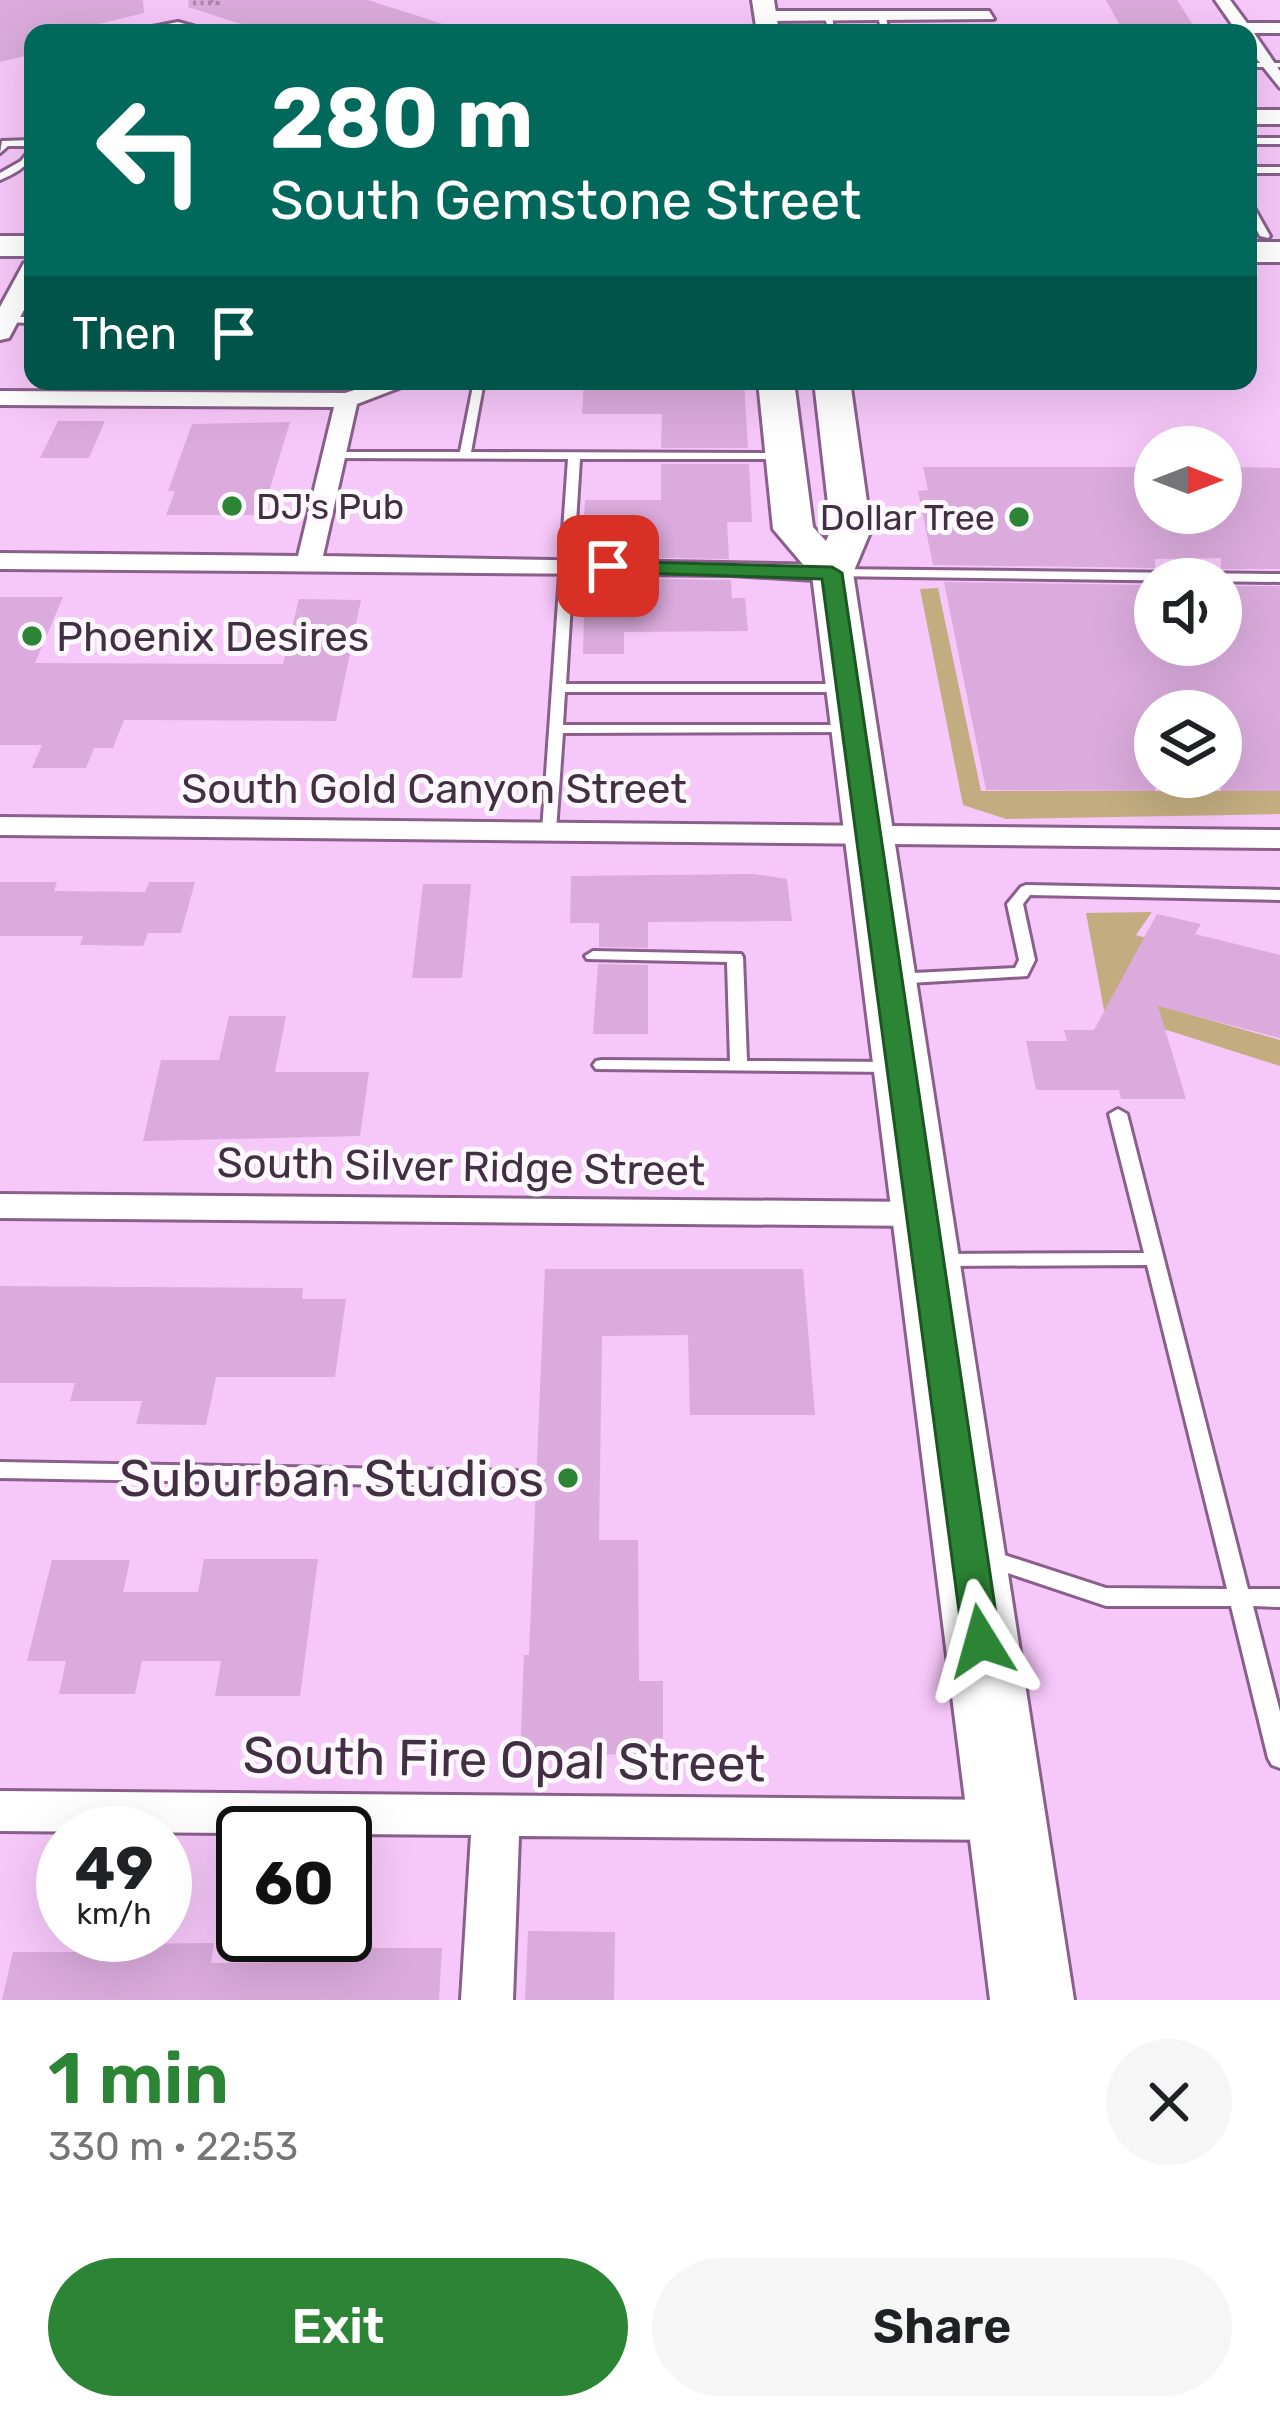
<!DOCTYPE html>
<meta charset="utf-8">
<style>
:root{--surface:#fff;--page:#f6f6f6;--text:#202124;--muted:#757577;--accent:#2b8534}
body{margin:0;font-family:Rubik,sans-serif;background:var(--page);color:var(--text);height:100vh;display:flex;flex-direction:column;font-size:45px;white-space:nowrap}
*{box-sizing:border-box;margin:0}
p{font-size:39px;color:var(--muted)}
.icon{flex:none;width:66px;height:66px;fill:none;stroke:currentColor;stroke-width:2;stroke-linecap:round;stroke-linejoin:round}
.map{position:relative;height:2000px;overflow:hidden}
.drawer{display:flex;flex-direction:column;background:var(--surface);flex:1}
.drawer>*{flex:none}
.top-card{position:absolute;left:24px;top:24px;width:1233px;height:366px;border-radius:24px;box-shadow:0 12px 48px #0002;background:#00695c;color:#fff;overflow:hidden}
.needle{width:78px;rotate:90deg}
.fabs{position:absolute;left:1134px;top:426px;display:grid;gap:24px}
.fabs a{display:grid;place-items:center;width:108px;height:108px;border-radius:50%;background:var(--surface);box-shadow:0 12px 48px #0002;font-size:60px}
.speed{position:absolute;left:36px;top:1806px;display:flex;gap:24px;font-size:60px;font-weight:700;text-align:center}
.speed>*{display:grid;place-content:center;width:156px;height:156px;border-radius:50%;background:var(--surface);box-shadow:0 12px 48px #0002;line-height:1}
.speed small{font-size:30px;font-weight:400}
.speed .limit{border:6px solid #111;border-radius:18px;background:#fff;color:#111}
.pin{position:absolute;display:grid;place-items:center;width:102px;height:102px;color:#fff;margin:-51px;border-radius:24px;box-shadow:0 6px 18px #0006}
.me{position:absolute;width:132px;margin:-66px;rotate:352deg;stroke-linejoin:round;filter:drop-shadow(0 0 9px #0008)}
.turn{display:flex;align-items:center;gap:42px;height:252px;padding:0 48px;font-size:54px}
.turn .icon{width:156px;height:156px;stroke-width:2.5}
.turn b{display:block;font-size:84px;line-height:102px}
.then{display:flex;align-items:center;height:114px;padding:0 48px;background:#0003;gap:24px;font-size:45px}
.round{display:grid;place-items:center;flex:none;width:126px;height:126px;border-radius:63px;background:var(--page)}
.headline{display:flex;align-items:center;justify-content:space-between;height:204px;padding:0 48px}
h1{font-size:72px;font-weight:600;line-height:90px;color:var(--accent)}
.button{display:flex;gap:24px;margin-top:auto;padding:24px 48px}
.button a{flex:1;height:138px;border-radius:72px;background:var(--accent);color:#fff;font-size:48px;font-weight:600;line-height:138px;text-align:center}
.button a+a{background:var(--page);color:var(--text)}
.map>svg:first-child{display:block}
</style>
<div class="map">
<svg width="1280" height="2000" viewBox="0 0 1280 2000">
<rect width="100%" height="100%" fill="#f6c7f9"/>
<g fill="#c3ad80">
<polygon points="938,588 981,791 1280,791 1280,814 1006,819 963,805 920,589"/>
<polygon points="1152,912 1136,935 1146,938 1118,994 1280,1040 1280,1066 1104,1010 1086,913"/>
</g>
<g fill="#daabdc">
<polygon points="0,0 143,0 144,13 61,33 33,33 33,54 0,62"/>
<polygon points="189,0 368,0 449,26 447,33 269,33 188,7"/>
<polygon points="1106,0 1177,0 1198,33 1124,33"/>
<polygon points="584,381 744,381 748,448 661,448 662,414 582,414"/>
<polygon points="58,421 105,421 89,458 40,458"/>
<polygon points="290,422 262,515 166,515 175,491 168,491 192,424"/>
<polygon points="661,464 749,464 752,522 727,522 729,559 607,557 607,539 583,539 585,500 661,500"/>
<polygon points="923,467 1155,467 1155,513 1221,513 1221,467 1280,468 1280,569 1221,569 1221,558 1155,559 1155,568 933,565 918,491 928,490"/>
<polygon points="608,578 731,580 732,598 745,598 748,631 624,632 624,654 583,654 584,612 608,612"/>
<polygon points="944,582 1155,585 1155,645 1221,645 1221,586 1280,586 1280,791 1221,791 1221,711 1155,711 1155,791 986,790"/>
<polygon points="0,597 63,597 35,663 283,664 299,599 361,600 336,721 124,720 113,748 94,748 86,768 32,768 42,745 0,745"/>
<polygon points="754,874 787,879 792,921 648,922 648,948 599,947 599,923 570,923 571,876"/>
<polygon points="0,882 57,882 54,891 145,892 149,882 195,882 181,933 148,933 143,946 80,945 83,936 0,936"/>
<polygon points="423,884 471,884 462,978 412,978"/>
<polygon points="1157,914 1201,924 1195,934 1280,955 1280,1038 1158,1006 1186,1099 1121,1099 1119,1090 1036,1090 1026,1041 1067,1041 1064,1030 1094,1030"/>
<polygon points="598,964 648,965 648,1034 593,1034"/>
<polygon points="229,1016 286,1016 275,1072 369,1072 360,1136 143,1141 161,1060 219,1060"/>
<polygon points="545,1269 803,1269 815,1415 690,1415 688,1335 602,1336 599,1540 638,1540 639,1681 663,1681 663,1754 520,1755 524,1655 529,1655"/>
<polygon points="0,1286 303,1288 302,1299 346,1299 335,1377 216,1377 206,1425 136,1424 142,1401 70,1401 75,1383 0,1383"/>
<polygon points="204,1559 318,1559 300,1696 215,1696 221,1661 142,1661 135,1694 59,1694 66,1661 27,1661 52,1560 130,1560 123,1592 198,1592"/>
<polygon points="528,1931 615,1932 614,2000 525,2000"/>
<polygon points="214,1943 211,1963 284,1962 286,1948 442,1948 439,2000 2,2000 13,1952 128,1952 129,1944"/>
</g>
<g fill="none" stroke-linecap="round" stroke-linejoin="round">
<g stroke="#8a5f8c" stroke-width="6">
<g id="service">
<polygon points="828,14 832,16 834,29 881,29 878,16 882,14 886,16 888,29 938,33 830,33 824,16"/>
<rect x="1248" y="63" width="32" height="4"/>
<rect x="1248" y="138" width="32" height="6"/>
<polygon points="33,140 33,146 8,146 0,153 2,141"/>
<path d="M33,146C33,165 16,173 0,180V173L21,161Z"/>
<rect x="1248" y="167" width="32" height="6"/>
<polygon points="1248,203 1253,206 1270,236 1268,238 1260,236 1248,214"/>
<polygon points="5,317 33,317 33,323 1,322 0,320"/>
<polygon points="474,381 484,381 471,452 783,453 789,456 783,459 580,459 566,684 847,684 854,688 847,692 565,692 563,725 853,725 860,729 858,732 563,733 556,831 549,835 544,834 542,831 568,459 335,458 329,455 335,452 460,452"/>
<polygon points="832,569 1280,574 1280,582 828,576 828,570"/>
<polygon points="1026,885 1280,890 1280,900 1030,895 1023,904 1035,960 1027,976 893,984 885,979 893,974 1015,968 1019,960 1007,904 1021,887"/>
<polygon points="593,951 741,954 743,957 747,1061 894,1062 903,1067 894,1072 596,1069 593,1065 596,1061 602,1060 730,1061 727,962 587,959 585,956"/>
<polygon points="1118,1109 1127,1114 1248,1589 1280,1589 1280,1607 1253,1606 1280,1712 1280,1768 1272,1765 1268,1758 1231,1606 1106,1606 978,1563 975,1557 978,1551 986,1549 1106,1588 1227,1589 1147,1265 939,1266 932,1264 930,1260 932,1256 939,1254 1144,1253 1109,1114"/>
<polygon points="0,1462 516,1471 523,1474 526,1479 523,1484 516,1487 0,1478"/>
</g>
</g>
<g stroke="#8a5f8c" stroke-width="6">
<g id="minor">
<polygon points="1215,0 1230,0 1247,23 1280,23 1280,33 1254,33 1280,71 1280,88 1248,48 1248,33 1238,33"/>
<polygon points="989,11 994,19 765,21 757,16 765,11"/>
<polygon points="178,22 217,33 122,33"/>
<polygon points="384,381 417,381 357,404 323,556 832,565 845,573 832,581 731,575 0,569 0,553 298,556 334,407 0,405 0,391 345,393"/>
<polygon points="0,817 1280,830 1280,848 0,835"/>
<polygon points="0,1194 921,1202 934,1205 939,1214 934,1223 921,1226 0,1218"/>
<polygon points="0,1791 1007,1800 1024,1806 1031,1820 1024,1834 1007,1840 519,1836 513,2000 461,2000 471,1835 0,1831"/>
</g>
</g>
<g stroke="#8a5f8c" stroke-width="6">
<g id="tertiary">
<rect x="1248" y="110" width="32" height="14"/>
<polygon points="33,260 33,293 9,338 0,340 0,307 24,263"/>
</g>
</g>
<g stroke="#8a5f8c" stroke-width="6">
<polygon id="secondary" points="752,0 774,0 779,33 757,33"/>
</g>
<g stroke="#8a5f8c" stroke-width="6">
<g id="primary">
<rect x="0" y="236" width="33" height="20"/>
<rect x="1248" y="242" width="32" height="20"/>
<polygon points="758,381 794,381 813,527 826,541 831,530 814,381 850,381 871,530 853,573 1074,2000 990,2000 812,575 773,529"/>
</g>
</g>
<polyline stroke="#aa87ac" stroke-width="4.5" stroke-dasharray="3 4.5" stroke-linecap="butt" points="193,3 218,3 210,0"/>
<use href="#service" fill="#fff" fill-rule="evenodd"/>
<use href="#minor" fill="#fff" fill-rule="evenodd"/>
<use href="#tertiary" fill="#fff" fill-rule="evenodd"/>
<use href="#secondary" fill="#fff" fill-rule="evenodd"/>
<use href="#primary" fill="#fff" fill-rule="evenodd"/>
</g>
<polygon fill="#2b8534" stroke="#1c5622" stroke-width="3" points="600,561 832,567 842,573 1000,1641 994,1651 981,1655 968,1651 963,1641 822,579 608,572 600,570"/>
<g fill="#2b8534" stroke="#fdf8fd" stroke-width="4.5">
<circle cx="232" cy="506" r="12"/>
<circle cx="1019" cy="517" r="12"/>
<circle cx="32" cy="636" r="12"/>
<circle cx="568" cy="1478" r="12"/>
</g>
<g text-anchor="middle" stroke-width="10" stroke-linejoin="round" paint-order="stroke">
<g font-size="36" fill="#422f43" stroke="#fdf8fd" text-anchor="start">
<text x="256" y="519">DJ's Pub</text>
<text x="995" y="530" text-anchor="end">Dollar Tree</text>
</g>
<g font-size="42" fill="#422f43" stroke="#fdf8fd" text-anchor="start">
<text x="56" y="651">Phoenix Desires</text>
</g>
<g font-size="42" fill="#422f43" stroke="#fdf8fd">
<text x="434" y="803">South Gold Canyon Street</text>
<text transform="translate(461 1166) rotate(1)" y="15">South Silver Ridge Street</text>
</g>
<g font-size="51" fill="#422f43" stroke="#fdf8fd" text-anchor="end">
<text x="544" y="1496">Suburban Studios</text>
</g>
<g font-size="51" fill="#422f43" stroke="#fdf8fd">
<text transform="translate(504 1759) rotate(1)" y="18">South Fire Opal Street</text>
</g>
</g>
</svg>
<div class="fabs">
<a><svg class="needle" viewBox="-14 -14 28 28"><path d="M0-13l5 13h-10z" fill="#e53935"/><path d="M0 13l5-13h-10z" fill="#757577"/></svg></a>
<a><svg class="icon" aria-label="sound" viewBox="0 0 24 24"><path d="M4 9h4l5-4v14l-5-4H4zM17 9q2 3 0 6"/></svg></a>
<a><svg class="icon" aria-label="layers" viewBox="0 0 24 24"><path d="M12 4l9 5-9 5-9-5zM3 14l9 5 9-5"/></svg></a>
</div>
<div class="speed"><div>49<small>km/h</small></div><div class="limit">60</div></div>
<div class="pin" style="left:608px;top:566px;background:#d93025"><svg class="icon" aria-label="arrive" viewBox="0 0 24 24"><path d="M6 21V4h12l-3 4 3 4H6"/></svg></div>
<svg class="me" style="left:981px;top:1641px" viewBox="-20 -20 40 40"><path d="M0-17L14 15 0 8-14 15z" fill="#2b8534" stroke="#fff" stroke-width="4"/></svg>
<div class="top-card">
<div class="turn"><svg class="icon" aria-label="left" viewBox="0 0 24 24"><path d="M17 20v-9H6M10 6l-5 5 5 5"/></svg><div><b>280 m</b>South Gemstone Street</div></div>
<div class="then">Then<svg class="icon" aria-label="arrive" viewBox="0 0 24 24"><path d="M6 21V4h12l-3 4 3 4H6"/></svg></div>
</div>
</div>
<section class="drawer">
<div class="headline"><div><h1>1 min</h1><p>330 m · 22:53</p></div><a class="round"><svg class="icon" aria-label="close" viewBox="0 0 24 24"><path d="M6 6l12 12M18 6L6 18"/></svg></a></div>
<div class="button"><a>Exit</a><a>Share</a></div>
</section>
